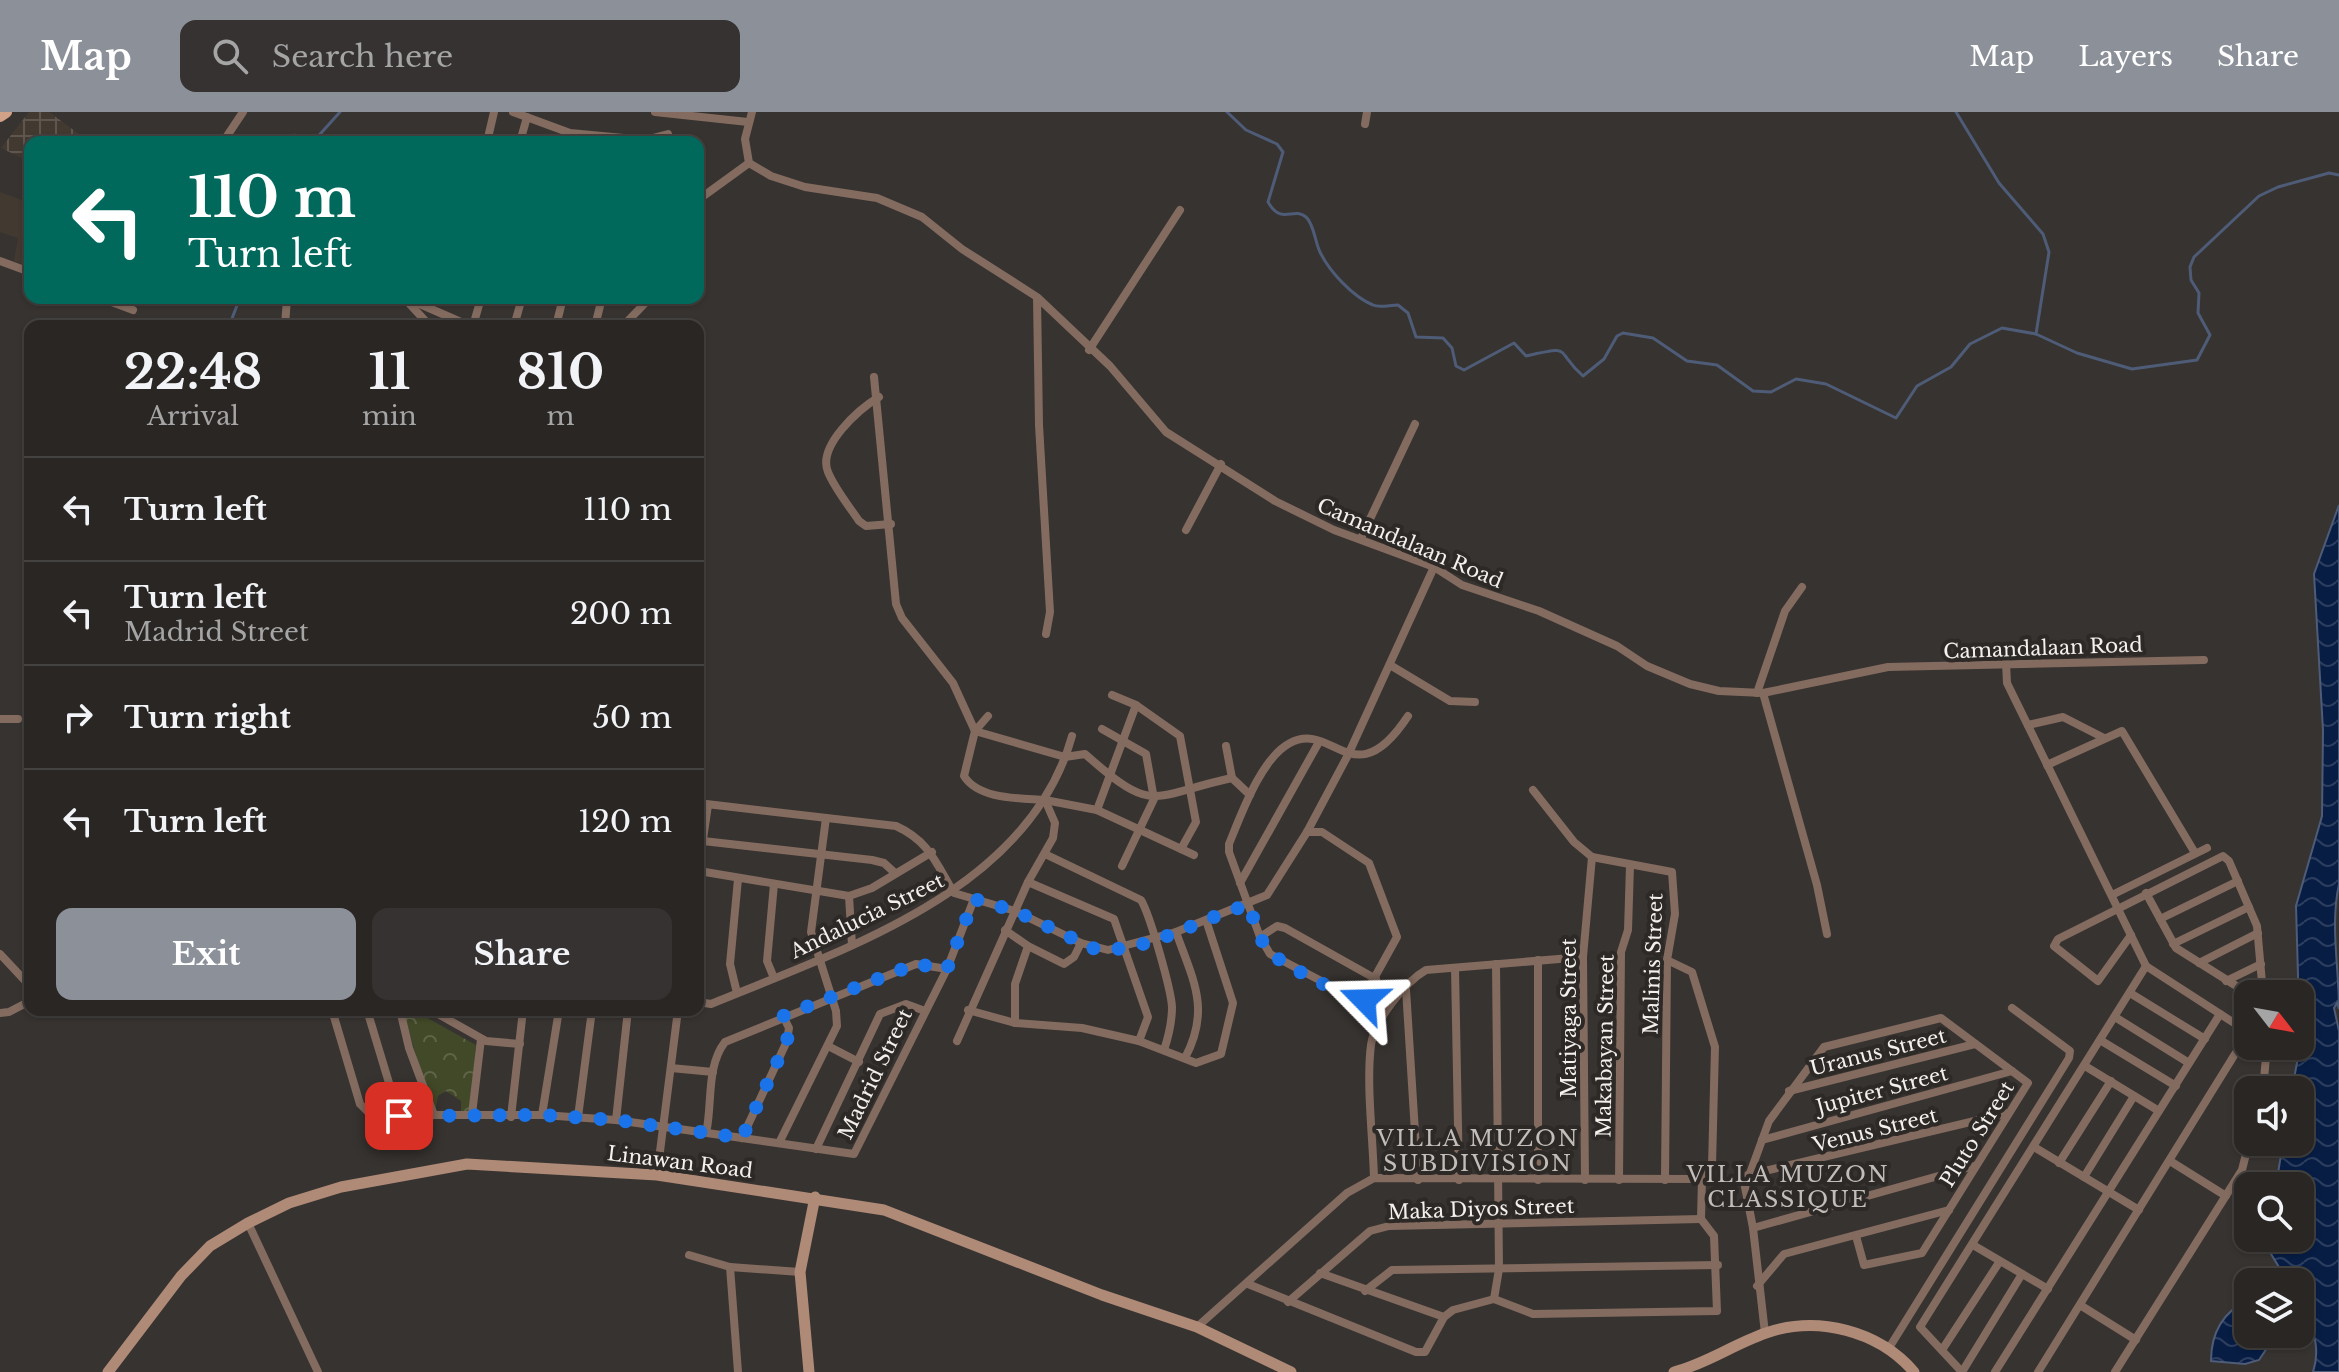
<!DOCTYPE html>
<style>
:root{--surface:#292624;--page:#353231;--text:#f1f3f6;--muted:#a5a5a6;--line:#454341;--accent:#8c9099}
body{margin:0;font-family:"Libre Baskerville",serif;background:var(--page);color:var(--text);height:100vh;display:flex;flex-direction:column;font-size:30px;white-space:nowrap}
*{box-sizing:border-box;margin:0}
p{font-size:26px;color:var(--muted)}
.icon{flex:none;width:44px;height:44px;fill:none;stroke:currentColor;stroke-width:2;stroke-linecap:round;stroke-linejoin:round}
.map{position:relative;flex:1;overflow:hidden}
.sheet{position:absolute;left:24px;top:208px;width:680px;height:696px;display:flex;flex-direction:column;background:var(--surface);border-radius:16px;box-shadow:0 2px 6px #0004,0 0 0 2px var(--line)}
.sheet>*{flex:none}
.banner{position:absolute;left:24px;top:24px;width:680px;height:168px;border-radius:16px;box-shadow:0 2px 6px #0004,0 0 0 2px var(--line);background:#00695c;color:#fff;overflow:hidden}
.needle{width:52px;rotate:121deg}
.buttons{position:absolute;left:2234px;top:868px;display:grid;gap:16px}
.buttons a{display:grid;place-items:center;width:80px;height:80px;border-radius:16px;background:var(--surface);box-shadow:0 2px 6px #0004,0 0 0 2px var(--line);font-size:40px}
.pin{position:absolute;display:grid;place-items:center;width:68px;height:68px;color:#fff;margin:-34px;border-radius:16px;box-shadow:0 4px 12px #0006}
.me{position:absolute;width:88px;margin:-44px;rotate:292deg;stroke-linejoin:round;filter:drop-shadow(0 0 6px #0008)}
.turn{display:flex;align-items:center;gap:28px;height:168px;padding:0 32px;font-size:36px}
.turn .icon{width:104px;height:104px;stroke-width:2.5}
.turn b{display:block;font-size:56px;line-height:68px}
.eta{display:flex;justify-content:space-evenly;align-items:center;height:136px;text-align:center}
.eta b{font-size:48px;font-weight:700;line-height:56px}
.action{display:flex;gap:16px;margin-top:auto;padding:16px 32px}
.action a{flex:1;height:92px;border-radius:16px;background:var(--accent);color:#fff;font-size:32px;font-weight:700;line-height:92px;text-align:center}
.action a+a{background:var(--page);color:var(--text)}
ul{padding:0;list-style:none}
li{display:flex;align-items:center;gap:24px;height:104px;padding:0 32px;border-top:2px solid var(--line)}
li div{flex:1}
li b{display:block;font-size:30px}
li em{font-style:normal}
header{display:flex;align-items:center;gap:48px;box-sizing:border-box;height:112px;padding:0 40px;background:var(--accent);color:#fff}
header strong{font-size:38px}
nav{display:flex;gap:44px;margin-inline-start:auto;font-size:28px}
.search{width:560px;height:72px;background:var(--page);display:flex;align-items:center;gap:20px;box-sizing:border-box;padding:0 28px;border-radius:16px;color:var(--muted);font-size:30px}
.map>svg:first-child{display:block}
</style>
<header>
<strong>Map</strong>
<div class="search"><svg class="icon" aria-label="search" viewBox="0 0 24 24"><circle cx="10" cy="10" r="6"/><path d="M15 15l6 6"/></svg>Search here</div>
<nav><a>Map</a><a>Layers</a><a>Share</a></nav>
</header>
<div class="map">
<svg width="2339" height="1260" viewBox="0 0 2339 1260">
<defs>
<pattern id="industrial-grid" width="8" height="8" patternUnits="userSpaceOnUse" patternTransform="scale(2)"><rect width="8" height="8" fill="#423931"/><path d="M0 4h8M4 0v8" fill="none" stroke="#5e564f"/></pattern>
<pattern id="park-crowns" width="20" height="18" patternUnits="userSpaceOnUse" patternTransform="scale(2)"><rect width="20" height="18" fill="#414928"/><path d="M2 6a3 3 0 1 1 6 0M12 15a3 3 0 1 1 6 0" fill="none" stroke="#5d6448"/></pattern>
<pattern id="water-waves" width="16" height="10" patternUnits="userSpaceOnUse" patternTransform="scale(2)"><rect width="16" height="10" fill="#071d44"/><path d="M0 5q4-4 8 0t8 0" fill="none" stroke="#2c3e5f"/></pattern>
</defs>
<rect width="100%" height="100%" fill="#373330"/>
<polygon fill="#423931" points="0,80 30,91 30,155 14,149 18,126 0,120"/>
<polygon fill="url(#industrial-grid)" points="29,0 49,0 90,30 30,30 30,50 1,36"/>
<polygon fill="url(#park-crowns)" points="403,898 413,898 476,933 469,1005 461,1006 461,989 446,979 438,984 434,1006"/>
<g fill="url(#water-waves)" stroke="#4e5c77" stroke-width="2">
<path d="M2339,393V772C2330,813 2339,855 2339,897L2337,891L2334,896L2339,919V1260H2313C2325,1223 2300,1205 2300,1170H2288L2268,1137L2269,1126H2300V1074H2276L2283,1030H2300V978H2292L2300,934L2296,794L2322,704L2323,618L2314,462Z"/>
<path d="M2248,1188V1222H2266L2267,1236L2259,1248L2245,1252L2211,1249C2211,1221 2223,1200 2248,1188Z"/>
</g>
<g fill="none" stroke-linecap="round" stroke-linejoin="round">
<g stroke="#4e5c77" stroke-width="3">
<path d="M1227,0L1246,18L1277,32L1283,40L1268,90C1282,114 1293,94 1306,105C1314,112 1315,130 1320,140C1329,159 1353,185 1373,193C1379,196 1390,193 1398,193L1408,201L1416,225L1443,226L1452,236L1456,254L1464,258L1514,231L1526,244C1574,233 1554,238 1583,264L1604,247L1617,224L1623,221L1653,226L1687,249L1717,253L1753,279L1771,280L1796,267L1826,272L1896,306L1917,274L1951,255L1970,232L2002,216L2036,222L2077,241L2132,257L2197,248L2210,223L2198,201L2199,181L2191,168L2190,155L2194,145L2259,84L2278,75L2329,61L2339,63"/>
<polyline points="1956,0 1999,71 2043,122 2049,140 2036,222"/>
<polyline points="313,30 340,0"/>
<polyline points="229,214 240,186"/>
</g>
<g stroke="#836b5f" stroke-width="8">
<polyline points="513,0 570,21 645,28 668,22 665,30"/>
<polyline points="655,0 748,10"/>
<polyline points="752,0 745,27 749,51 771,64 805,75 877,86 922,105 962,137 1037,185 1110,254 1166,320 1275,389 1334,418 1434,455 1462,473 1539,499 1617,534 1647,554 1690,572 1719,579 1763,581 1888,555 2204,548"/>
<polyline points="1365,12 1367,0"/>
<polyline points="223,30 243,0"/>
<polyline points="292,30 295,26"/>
<polyline points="487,30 494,0"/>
<polyline points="520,30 527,5"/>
<polyline points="698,88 749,51"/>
<polyline points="0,149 30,160"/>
<polyline points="101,186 133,198"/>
<polyline points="406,186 470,214"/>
<polyline points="1037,186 1039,313 1050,500 1046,522"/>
<polyline points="406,188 430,214"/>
<polyline points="285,214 287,186"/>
<polyline points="473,214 481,186"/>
<polyline points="514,214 522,186"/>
<polyline points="556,214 563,186"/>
<polyline points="595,214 602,186"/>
<polyline points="623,214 650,186"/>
<polyline points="1089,238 1180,98"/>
<path d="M874,265L896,492L902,506L953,571L975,619L1065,645L1085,642C1155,704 1149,684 1232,666L1250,683"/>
<path d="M879,285C859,297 817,334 828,360C835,377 849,394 859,409L866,414L891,412"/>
<polyline points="1186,418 1221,352"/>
<polyline points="1361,426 1415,312"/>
<polyline points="2006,551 2007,571 2146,854 2248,920"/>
<polyline points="1390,553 1450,589 1475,590"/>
<polyline points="1757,581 1785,499 1802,475"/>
<polyline points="1763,581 1817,773 1827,822"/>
<polyline points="1112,583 1136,593 1180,624 1196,710 1181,737"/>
<polyline points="0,607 18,607"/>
<polyline points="2028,613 2063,605 2104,626"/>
<polyline points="1102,617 1146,642 1154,687 1122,754"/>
<polyline points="1226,634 1232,666"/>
<polyline points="2047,653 2122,619 2195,741"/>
<polyline points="1533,678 1574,730 1592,745 1672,760 1675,802 1667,848 1665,1068"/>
<polyline points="1045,688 1097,698 1194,743"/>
<path d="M698,691L896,714C929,729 936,751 954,781L1015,799L1081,831L1108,838L1176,820L1267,783L1307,720L1348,643L1434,455"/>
<polyline points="1097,698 1136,593"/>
<path d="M1307,720H1322L1369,751L1397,825L1361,890L1270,842L1260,825L1229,740V732C1241,703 1261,646 1290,631C1333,608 1354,686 1408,604"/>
<polyline points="703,729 872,748 884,751 895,761"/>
<path d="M1045,742L1141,788C1150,803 1171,877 1172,895C1172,911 1169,923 1164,938"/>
<polyline points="699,759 849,784 872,776 932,740"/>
<polyline points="698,762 708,693"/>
<polyline points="1028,770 1114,807 1148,905 1139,929"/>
<polyline points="1240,771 1319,630"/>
<polyline points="774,772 767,849 774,866"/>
<polyline points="2146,781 2176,836 2249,882"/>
<polyline points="2112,783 2207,736"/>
<polyline points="849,784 852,833"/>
<polyline points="2160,807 2238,769"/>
<polyline points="1005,818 1028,834 1015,872 1015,911"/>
<path d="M1176,820C1193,868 1211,897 1185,946"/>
<polyline points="2131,823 2098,869 2054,834 2058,827 2223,744 2229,749 2257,814 2263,882"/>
<polyline points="1260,825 1277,814 1285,816 1376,867"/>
<polyline points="2173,832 2249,795"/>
<polyline points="1028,834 1064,852 1074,845 1081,831"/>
<polyline points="0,842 30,874"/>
<polyline points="2199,851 2258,821"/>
<polyline points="1455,856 1459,1068"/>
<polyline points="2226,869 2261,852"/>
<polyline points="1406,877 1418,1068"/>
<polyline points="737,881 730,852 738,767"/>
<polyline points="2130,881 2205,927"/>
<path d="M698,890L711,892C844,837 1029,779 1072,624"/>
<polyline points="332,898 360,992 371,1003 542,1003 616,1008 854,1042 947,857 974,787"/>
<polyline points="367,898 399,1004"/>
<polyline points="400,898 409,936 434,1003"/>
<polyline points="431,898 486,929 520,932"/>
<polyline points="495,898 523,901"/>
<polyline points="968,898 1015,911 1082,916 1139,929 1196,951 1221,942 1233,891 1206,808"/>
<polyline points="0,901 9,900 30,889"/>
<polyline points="2115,905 2189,951"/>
<polyline points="2100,928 2176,974"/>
<path d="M957,929L1028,770L1053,726L1055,711L1045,688C1021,686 979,688 964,664L975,619L988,604"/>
<polyline points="828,934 859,950"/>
<polyline points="2085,954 2159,999"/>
<polyline points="671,956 713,960"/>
<polyline points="2263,978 2267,934"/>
<polyline points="1789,979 1975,932"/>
<polyline points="472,1002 481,927"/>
<polyline points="542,1003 559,898"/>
<polyline points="511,1005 523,898"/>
<polyline points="578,1005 592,898"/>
<polyline points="616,1008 628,898"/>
<path d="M702,1020L707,1016C712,988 707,953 725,930L916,852L947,857"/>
<polyline points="742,1026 787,929 789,916 783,904"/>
<polyline points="1762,1028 2012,959"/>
<polyline points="779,1031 837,914 836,899 811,820 826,706"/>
<polyline points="2034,1035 2139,1098"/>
<polyline points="816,1037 880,902 906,892 925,899"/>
<polyline points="2170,1049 2226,1084"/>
<polyline points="2059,1051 2111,969"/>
<polyline points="657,1063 678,898"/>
<polyline points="1748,1063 2008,1001"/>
<polyline points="2084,1065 2134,984"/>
<path d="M1374,1066C1373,1027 1366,971 1371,933C1374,909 1405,870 1426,858L1583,845"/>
<polyline points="1538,1068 1538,848"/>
<polyline points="1585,1068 1583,845 1592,745"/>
<polyline points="1619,1068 1621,840 1628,818 1630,754"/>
<polyline points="248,1111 318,1260"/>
<polyline points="1753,1116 1974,1054"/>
<polyline points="1973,1133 2048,1177"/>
<polyline points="689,1143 730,1155 800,1160"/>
<polyline points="730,1155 738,1260"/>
<polyline points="1320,1161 1444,1205"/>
<polyline points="1248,1172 1416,1240 1425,1240 1444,1205 1453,1198 1494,1187 1533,1202 1717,1199 1714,1124 1701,1107 1702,1067 1712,1054 1715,935 1692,860 1667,848"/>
<polyline points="1757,1174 1784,1142 1949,1098"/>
<polyline points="1365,1179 1392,1158 1718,1153"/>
<polyline points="1494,1187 1499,1157 1496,852"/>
<polyline points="1288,1190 1370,1119 1389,1114 1701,1107"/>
<polyline points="2080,1193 2136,1228"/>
<polyline points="1197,1215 1347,1081 1374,1066 1702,1067"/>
<polyline points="1765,1221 1753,1116 1745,1075 1769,1009 1824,935 1941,906 2028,971 1922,1141 1864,1153 1856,1124"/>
<polyline points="1889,1236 2069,946 2070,939 2012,896"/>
<polyline points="1942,1238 2000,1149"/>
<polyline points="1962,1260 1920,1215 2146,854"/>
<polyline points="1962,1260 2022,1162"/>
<polyline points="1995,1260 2220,902"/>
<polyline points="2038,1260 2248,921"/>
<polyline points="2115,1260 2242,1058 2249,1030"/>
</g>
<g stroke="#af8a77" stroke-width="11">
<polyline points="108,1260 181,1164 210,1134 248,1111 289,1091 341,1075 467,1052 657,1063 884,1098 1102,1183 1197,1215 1291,1260"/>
<polyline points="809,1260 800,1160 815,1085"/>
<path d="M1674,1260C1706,1252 1734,1232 1766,1221C1818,1203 1879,1219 1914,1260"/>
</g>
<polyline stroke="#d1a188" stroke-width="12" points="0,4 6,0"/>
</g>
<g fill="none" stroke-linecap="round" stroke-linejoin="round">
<path stroke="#1a73e8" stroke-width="14" stroke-dasharray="0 25.2" d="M399,1004L542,1003L616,1008L742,1026L787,929L789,916L783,904L916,852L947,857L974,787L1015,799L1095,837C1148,842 1199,806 1249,793C1254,808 1258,825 1268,838C1280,853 1342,881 1361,890L1364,888"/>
</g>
<g text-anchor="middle" stroke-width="8" stroke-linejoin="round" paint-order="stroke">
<g font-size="20" fill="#f3f0ee" stroke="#2d2926">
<text transform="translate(1410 431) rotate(23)" y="7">Camandalaan Road</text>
<text transform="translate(2043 536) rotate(-2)" y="7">Camandalaan Road</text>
<text transform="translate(867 804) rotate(-26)" y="7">Andalucia Street</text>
<text transform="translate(1653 852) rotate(-88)" y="7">Malinis Street</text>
<text transform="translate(1569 906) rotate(-90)" y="7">Matiyaga Street</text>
<text transform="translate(1605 934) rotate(-89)" y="7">Makabayan Street</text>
<text transform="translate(1878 940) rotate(-14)" y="7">Uranus Street</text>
<text transform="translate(875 962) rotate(-64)" y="7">Madrid Street</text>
<text transform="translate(1882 978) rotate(-15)" y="7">Jupiter Street</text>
<text transform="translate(1875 1018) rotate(-14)" y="7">Venus Street</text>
<text transform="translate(1977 1022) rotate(-58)" y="7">Pluto Street</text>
<text transform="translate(680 1050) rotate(7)" y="7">Linawan Road</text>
<text transform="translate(1481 1097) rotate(-2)" y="7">Maka Diyos Street</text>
</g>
<g font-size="22" letter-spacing="2" fill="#c2bdb9" stroke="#2d2926">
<text x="1478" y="1034">VILLA MUZON<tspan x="1478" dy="25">SUBDIVISION</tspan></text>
<text x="1788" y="1070">VILLA MUZON<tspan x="1788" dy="25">CLASSIQUE</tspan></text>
</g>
</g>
</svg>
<div class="buttons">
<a><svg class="needle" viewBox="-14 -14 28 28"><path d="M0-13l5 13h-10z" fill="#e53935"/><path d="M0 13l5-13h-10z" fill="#a5a5a6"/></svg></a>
<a><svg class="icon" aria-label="sound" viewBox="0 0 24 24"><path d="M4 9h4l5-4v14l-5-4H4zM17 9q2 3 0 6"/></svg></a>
<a><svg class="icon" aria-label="search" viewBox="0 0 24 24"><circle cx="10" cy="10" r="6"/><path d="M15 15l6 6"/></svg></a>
<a><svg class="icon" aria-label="layers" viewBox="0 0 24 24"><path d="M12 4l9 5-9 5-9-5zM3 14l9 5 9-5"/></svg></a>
</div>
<div class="pin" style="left:399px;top:1004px;background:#d93025"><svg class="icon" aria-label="arrive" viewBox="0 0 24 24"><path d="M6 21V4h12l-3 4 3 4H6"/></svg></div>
<svg class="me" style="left:1364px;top:888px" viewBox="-20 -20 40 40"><path d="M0-17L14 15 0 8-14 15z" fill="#1a73e8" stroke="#fff" stroke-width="4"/></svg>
<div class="banner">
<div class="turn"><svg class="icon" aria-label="left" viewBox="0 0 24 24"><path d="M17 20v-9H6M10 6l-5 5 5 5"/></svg><div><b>110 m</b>Turn left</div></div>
</div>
<section class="sheet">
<div class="eta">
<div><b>22:48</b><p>Arrival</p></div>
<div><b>11</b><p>min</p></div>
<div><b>810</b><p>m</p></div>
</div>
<ul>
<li><svg class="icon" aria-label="left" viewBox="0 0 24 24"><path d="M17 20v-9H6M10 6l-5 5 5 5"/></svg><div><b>Turn left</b></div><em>110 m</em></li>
<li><svg class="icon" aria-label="left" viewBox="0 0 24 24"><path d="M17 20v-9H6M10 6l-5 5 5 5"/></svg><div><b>Turn left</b><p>Madrid Street</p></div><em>200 m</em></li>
<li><svg class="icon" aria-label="right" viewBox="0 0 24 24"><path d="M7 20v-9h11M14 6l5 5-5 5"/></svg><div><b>Turn right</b></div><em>50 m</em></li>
<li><svg class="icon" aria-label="left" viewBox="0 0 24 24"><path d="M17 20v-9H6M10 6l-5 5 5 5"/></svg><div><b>Turn left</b></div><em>120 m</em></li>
</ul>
<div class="action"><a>Exit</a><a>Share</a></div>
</section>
</div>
